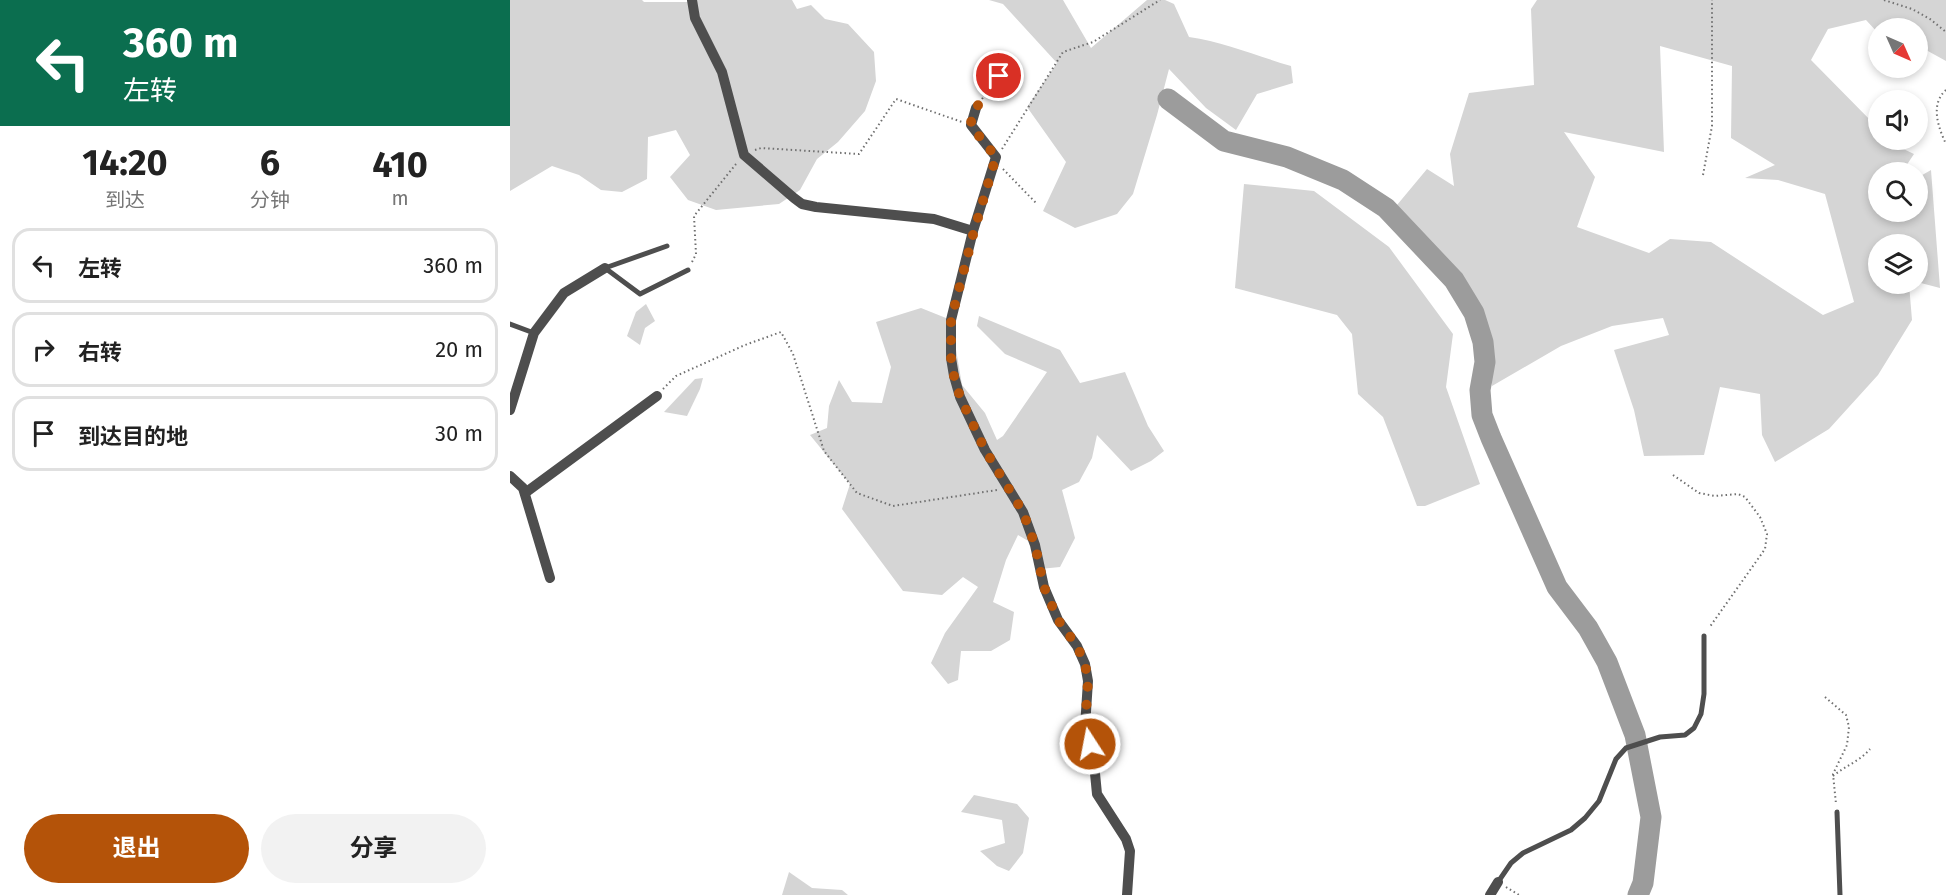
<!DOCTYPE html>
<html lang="zh">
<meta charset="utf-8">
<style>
:root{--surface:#fff;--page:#f2f2f2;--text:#222;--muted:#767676;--line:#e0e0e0;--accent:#b45309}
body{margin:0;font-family:"Fira Sans","Noto Sans SC",sans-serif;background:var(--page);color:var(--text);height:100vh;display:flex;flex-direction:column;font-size:22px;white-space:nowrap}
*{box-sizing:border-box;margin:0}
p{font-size:20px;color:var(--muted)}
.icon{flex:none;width:33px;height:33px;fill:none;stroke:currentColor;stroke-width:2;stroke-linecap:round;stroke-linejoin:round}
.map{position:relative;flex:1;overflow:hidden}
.sheet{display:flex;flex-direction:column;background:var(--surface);width:510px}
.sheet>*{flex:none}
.guide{background:#0b6e4f;color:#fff;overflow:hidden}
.needle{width:39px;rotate:135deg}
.tools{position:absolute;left:1358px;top:18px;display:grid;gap:12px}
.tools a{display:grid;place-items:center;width:60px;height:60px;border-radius:50%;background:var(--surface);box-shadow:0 3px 9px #0003;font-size:30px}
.pin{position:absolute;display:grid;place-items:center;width:51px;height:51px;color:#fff;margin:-26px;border:3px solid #fff;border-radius:50%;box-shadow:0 2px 6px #0007}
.me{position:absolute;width:66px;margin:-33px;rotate:349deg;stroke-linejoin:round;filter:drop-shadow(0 0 4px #0008)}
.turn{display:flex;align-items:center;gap:21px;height:126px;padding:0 24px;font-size:27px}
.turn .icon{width:78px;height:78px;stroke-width:2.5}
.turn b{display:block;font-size:42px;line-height:51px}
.eta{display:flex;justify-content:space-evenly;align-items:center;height:102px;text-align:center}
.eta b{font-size:36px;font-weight:700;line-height:42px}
.button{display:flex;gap:12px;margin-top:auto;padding:12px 24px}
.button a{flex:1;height:69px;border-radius:36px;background:var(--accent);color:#fff;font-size:24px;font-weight:700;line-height:69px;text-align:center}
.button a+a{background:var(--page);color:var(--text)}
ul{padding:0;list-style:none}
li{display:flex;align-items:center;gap:18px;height:75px;margin:0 12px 9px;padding:0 12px;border:3px solid var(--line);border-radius:18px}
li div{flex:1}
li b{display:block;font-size:22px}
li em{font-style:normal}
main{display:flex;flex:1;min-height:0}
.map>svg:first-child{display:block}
</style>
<main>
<section class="sheet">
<div class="guide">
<div class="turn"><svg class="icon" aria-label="left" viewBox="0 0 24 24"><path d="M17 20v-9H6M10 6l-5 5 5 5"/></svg><div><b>360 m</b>左转</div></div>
</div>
<div class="eta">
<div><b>14:20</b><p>到达</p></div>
<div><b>6</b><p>分钟</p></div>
<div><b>410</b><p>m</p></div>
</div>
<ul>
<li><svg class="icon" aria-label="left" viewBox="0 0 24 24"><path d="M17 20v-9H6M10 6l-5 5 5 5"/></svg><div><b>左转</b></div><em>360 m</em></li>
<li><svg class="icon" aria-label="right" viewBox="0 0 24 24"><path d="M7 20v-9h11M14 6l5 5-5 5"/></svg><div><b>右转</b></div><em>20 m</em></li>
<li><svg class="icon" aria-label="arrive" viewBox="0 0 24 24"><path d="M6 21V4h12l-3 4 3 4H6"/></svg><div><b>到达目的地</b></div><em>30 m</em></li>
</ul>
<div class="button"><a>退出</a><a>分享</a></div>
</section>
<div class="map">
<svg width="1436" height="895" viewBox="0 0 1436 895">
<rect width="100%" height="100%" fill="#fff"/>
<g fill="#d5d5d5" fill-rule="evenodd">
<polygon points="0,0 132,0 134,2 177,2 177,0 282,0 287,9 301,5 315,19 338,24 364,52 366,81 355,111 328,142 307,159 290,190 269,204 206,210 178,200 160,177 180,155 166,130 138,137 137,179 112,192 91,190 69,175 42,166 0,191"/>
<path d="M479,0H553L581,48L637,0H655L664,4L679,37C714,42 747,56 781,66L783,83L747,94L726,130L696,108L659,69L647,115L623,194L607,214L565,228L533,211L556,162L517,107L547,63L493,4Z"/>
<path d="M1027,0H1436V61L1407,45V28H1368V33L1356,20L1318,29L1301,60L1368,128V140H1380L1385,145L1404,154L1392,172H1368V212H1407V178L1421,170L1430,288L1407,282V244H1368V284H1399L1402,320L1368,375L1319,429L1265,462L1252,435L1250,394L1210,387L1194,455L1134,456L1124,410L1104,350L1159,335L1153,318L1102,326L1051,346L982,386L974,318L887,205L917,169L944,186L940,154L959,93L1024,85L1021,9ZM1150,46L1222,66L1221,138L1265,165L1235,178L1268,180L1315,194L1344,302L1313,315L1201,242L1160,239L1139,253L1067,227L1085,177L1054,132L1154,152Z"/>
<polygon points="734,184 804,191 879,247 943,334 936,387 970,484 915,506 907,506 873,417 848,394 842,334 827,315 725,288"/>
<polygon points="136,304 145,321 135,328 130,345 117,336 126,312"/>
<polygon points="411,308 441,320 452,385 475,413 487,440 493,436 537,372 495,354 467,326 469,316 550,350 570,383 615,372 638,426 654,451 641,461 621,471 587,435 582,458 569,482 552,490 565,538 550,567 530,569 525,545 508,535 496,560 483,602 504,612 500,640 481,651 451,651 448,680 438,684 421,663 435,633 468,587 453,577 432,595 393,591 332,509 340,484 300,435 317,428 319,406 329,380 342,402 372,403 381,367 366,322"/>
<polygon points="193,378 190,389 177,416 154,412 185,379"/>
<polygon points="464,795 507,804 519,818 513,853 499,871 487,866 470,851 495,843 492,820 451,812"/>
<polygon points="279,872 302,888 332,890 338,895 272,895"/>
</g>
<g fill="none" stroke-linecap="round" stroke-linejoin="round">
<polyline stroke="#9c9c9c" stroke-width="21" points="658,99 714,141 777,157 833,180 876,208 944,280 964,313 973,342 975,362 970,390 972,415 981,438 1047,587 1078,628 1097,662 1125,735 1141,817 1133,883 1128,895"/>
<g stroke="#707070" stroke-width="2" stroke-dasharray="1.5 3" stroke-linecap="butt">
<polyline points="1374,0 1402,9 1420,19 1436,32"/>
<path d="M1436,90C1420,104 1428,127 1436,144"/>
<polyline points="472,99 500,60"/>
<polyline points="492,149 553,52 583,42 650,0"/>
<polyline points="245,150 251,148 349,154 386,99 452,122"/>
<polyline points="493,169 526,203"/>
<polyline points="1193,175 1202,126 1202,0"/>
<polyline points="182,262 186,254 184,216 226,164"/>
<polyline points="153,389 166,376 235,345 271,332 283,354 314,451 347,493 383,506 487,490"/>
<polyline points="1163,475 1189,493 1205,496 1228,494 1235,497 1250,517 1257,534 1255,549 1199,628"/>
<polyline points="1315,697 1336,715 1339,727 1337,745 1323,774 1326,804"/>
<path d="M1323,776C1335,766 1350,761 1360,749"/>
<polyline points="996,887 1009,895"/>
</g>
<g stroke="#4e4e4e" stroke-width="5">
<polyline points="95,268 130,294 178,270"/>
<polyline points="95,268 157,246"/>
<polyline points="0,324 24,333"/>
<polyline points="1327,812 1330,895"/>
<polyline points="988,882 1001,863 1013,853 1061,830 1075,818 1089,801 1106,759 1116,748 1150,737 1175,735 1184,728 1191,714 1194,694 1194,636"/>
</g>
<g stroke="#4e4e4e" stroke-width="10">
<polyline points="182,0 185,18 212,72 234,155 284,198 292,204 306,207 424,219 463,231"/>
<polyline points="466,108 461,125 486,157 463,231 441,320 441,358 444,376 450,397 475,450 513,512 525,545 534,587 548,620 567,646 575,664 578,681 575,727 584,763 587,794 616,839 620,851 617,895"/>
<polyline points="0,410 24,333 54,293 95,268"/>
<polyline points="0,476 13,488 40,578"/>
<polyline points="15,493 147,396"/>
<polyline points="980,895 988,882"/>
</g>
</g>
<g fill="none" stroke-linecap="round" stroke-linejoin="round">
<polyline stroke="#b45309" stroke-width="10" stroke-dasharray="0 18" points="489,76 466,108 460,125 486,157 464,231 441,320 441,358 444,376 450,397 475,450 513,512 525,545 534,587 548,620 567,646 575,664 578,681 575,727 580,744"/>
</g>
</svg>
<div class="tools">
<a><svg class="needle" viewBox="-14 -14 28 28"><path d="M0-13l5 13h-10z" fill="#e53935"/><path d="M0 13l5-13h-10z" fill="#767676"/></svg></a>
<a><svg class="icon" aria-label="sound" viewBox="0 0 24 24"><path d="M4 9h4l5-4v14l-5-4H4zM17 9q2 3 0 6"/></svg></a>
<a><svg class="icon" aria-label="search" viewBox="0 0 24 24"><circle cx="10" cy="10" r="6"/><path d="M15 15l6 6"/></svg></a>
<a><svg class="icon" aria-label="layers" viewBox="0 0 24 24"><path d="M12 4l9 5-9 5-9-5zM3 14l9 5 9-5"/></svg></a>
</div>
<div class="pin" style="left:489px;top:76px;background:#d93025"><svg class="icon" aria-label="arrive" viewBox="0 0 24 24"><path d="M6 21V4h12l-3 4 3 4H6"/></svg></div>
<svg class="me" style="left:580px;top:744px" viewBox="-20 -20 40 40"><circle r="17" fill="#b45309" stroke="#fff" stroke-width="3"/><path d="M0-11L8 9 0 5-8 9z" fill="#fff"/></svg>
</div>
</main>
